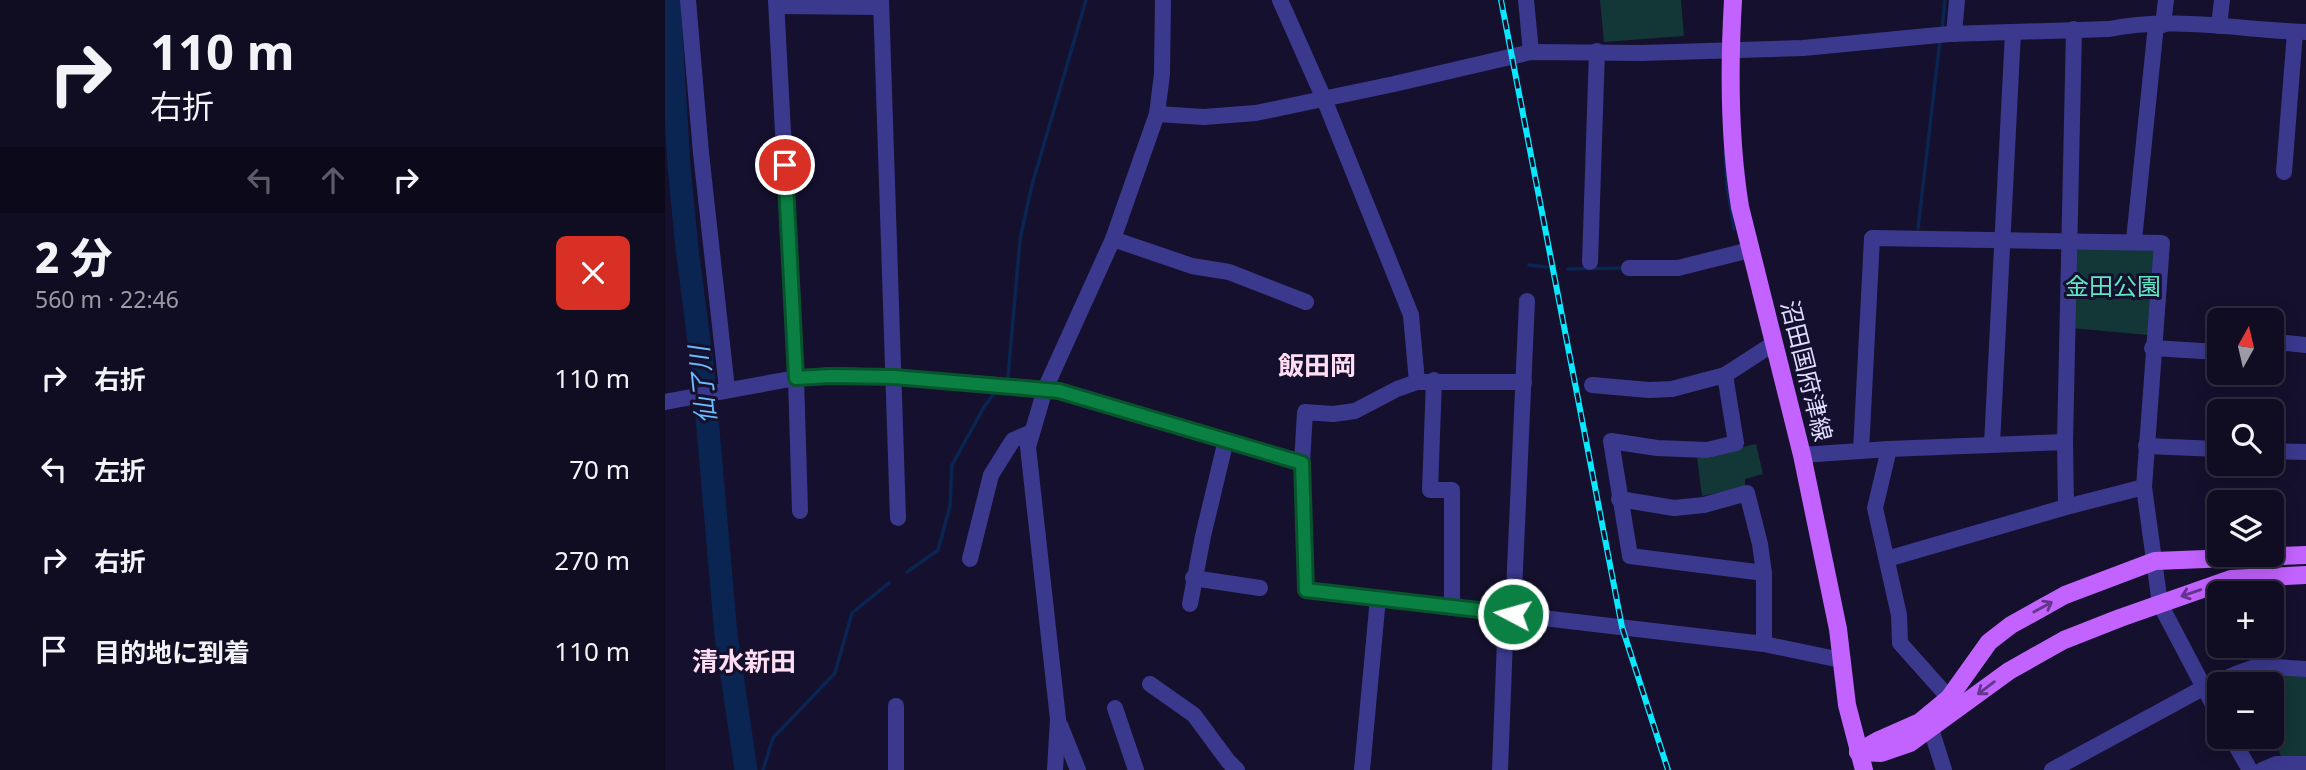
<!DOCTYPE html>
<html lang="ja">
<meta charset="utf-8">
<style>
:root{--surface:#100c22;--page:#1e1a2f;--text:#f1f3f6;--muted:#9c9ba5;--line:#302c40}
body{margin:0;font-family:"Noto Sans","Noto Sans JP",sans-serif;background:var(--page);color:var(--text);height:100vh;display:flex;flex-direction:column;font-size:26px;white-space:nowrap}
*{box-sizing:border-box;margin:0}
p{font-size:23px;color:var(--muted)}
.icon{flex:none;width:38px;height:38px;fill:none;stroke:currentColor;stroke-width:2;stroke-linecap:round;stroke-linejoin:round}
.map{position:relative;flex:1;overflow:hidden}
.sheet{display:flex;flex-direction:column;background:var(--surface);width:665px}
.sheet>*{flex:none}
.banner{background:#100c22;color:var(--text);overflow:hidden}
.needle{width:46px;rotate:8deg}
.tools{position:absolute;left:1542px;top:308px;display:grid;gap:14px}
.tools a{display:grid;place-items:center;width:77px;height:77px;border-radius:10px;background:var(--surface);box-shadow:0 4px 18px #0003,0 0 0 2px var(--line);font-size:35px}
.pin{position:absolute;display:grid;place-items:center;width:60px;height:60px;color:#fff;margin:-30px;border:4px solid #fff;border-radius:50%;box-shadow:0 2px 7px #0007}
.me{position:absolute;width:77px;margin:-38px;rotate:276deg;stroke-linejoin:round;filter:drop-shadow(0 0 5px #0008)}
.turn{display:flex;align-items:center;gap:24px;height:147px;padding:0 35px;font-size:32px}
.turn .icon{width:91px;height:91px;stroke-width:2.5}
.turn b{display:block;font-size:49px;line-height:60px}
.lanes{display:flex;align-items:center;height:66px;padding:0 35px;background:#0003;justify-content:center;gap:35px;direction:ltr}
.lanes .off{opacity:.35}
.round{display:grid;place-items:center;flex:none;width:74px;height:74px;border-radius:10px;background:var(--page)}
.overview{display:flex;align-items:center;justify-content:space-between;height:119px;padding:0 35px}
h1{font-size:42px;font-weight:800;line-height:52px}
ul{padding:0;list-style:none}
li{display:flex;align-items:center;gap:21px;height:91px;padding:0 35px}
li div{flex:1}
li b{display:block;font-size:26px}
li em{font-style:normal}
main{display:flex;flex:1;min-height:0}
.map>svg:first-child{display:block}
</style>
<main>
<section class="sheet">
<div class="banner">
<div class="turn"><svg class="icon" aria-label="right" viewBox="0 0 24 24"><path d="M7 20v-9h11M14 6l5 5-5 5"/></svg><div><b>110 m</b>右折</div></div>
<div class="lanes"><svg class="icon off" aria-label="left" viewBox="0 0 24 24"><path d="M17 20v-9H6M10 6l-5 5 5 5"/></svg><svg class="icon off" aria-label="ahead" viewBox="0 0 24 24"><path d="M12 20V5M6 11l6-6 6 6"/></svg><svg class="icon" aria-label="right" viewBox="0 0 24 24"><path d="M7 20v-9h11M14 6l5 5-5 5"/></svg></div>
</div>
<div class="overview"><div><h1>2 分</h1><p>560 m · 22:46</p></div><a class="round" style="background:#d93025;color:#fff"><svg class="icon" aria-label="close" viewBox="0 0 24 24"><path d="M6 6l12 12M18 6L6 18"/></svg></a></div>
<ul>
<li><svg class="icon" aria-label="right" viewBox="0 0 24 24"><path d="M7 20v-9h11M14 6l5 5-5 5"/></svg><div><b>右折</b></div><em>110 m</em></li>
<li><svg class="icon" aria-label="left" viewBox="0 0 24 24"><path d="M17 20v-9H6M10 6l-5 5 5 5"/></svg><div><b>左折</b></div><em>70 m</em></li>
<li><svg class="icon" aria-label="right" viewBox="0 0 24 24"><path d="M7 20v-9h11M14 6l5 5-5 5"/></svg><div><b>右折</b></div><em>270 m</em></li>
<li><svg class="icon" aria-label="arrive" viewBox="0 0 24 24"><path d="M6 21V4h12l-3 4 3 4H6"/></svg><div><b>目的地に到着</b></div><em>110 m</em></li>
</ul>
</section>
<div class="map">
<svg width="1641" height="770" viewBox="0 0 1641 770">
<rect width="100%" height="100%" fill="#15102d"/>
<g fill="#123736">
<polygon points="935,0 1016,0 1019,36 939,42"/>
<polygon points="1408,243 1492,246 1483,335 1406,328"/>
<polygon points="1091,444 1098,474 1080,479 1080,487 1037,496 1032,458"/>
<polygon points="1599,672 1641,674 1641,757 1616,757 1607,727 1606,684 1601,684"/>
</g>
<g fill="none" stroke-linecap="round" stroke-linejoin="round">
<g stroke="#0a2552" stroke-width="3.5">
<polyline points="1277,29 1280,0"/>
<polyline points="1060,152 1062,186 1069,229"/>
<polyline points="1253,228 1275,40"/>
<polyline points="864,265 882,267"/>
<polyline points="903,269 957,268"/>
<polyline points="341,380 343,377 355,239 367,185 421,0"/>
<polyline points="242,572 273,550 285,506 287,465 319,407 331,391"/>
<polyline points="98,770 108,738 170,673 187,613 224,583"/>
</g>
<polyline stroke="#0a2552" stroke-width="23" points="4,0 14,166 22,248 38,372 61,635 81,770"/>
<g stroke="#3b398e" stroke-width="16">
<polyline points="23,0 36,153 62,389"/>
<polyline points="111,0 131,378 135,511"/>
<polyline points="216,0 233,518"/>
<polyline points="615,0 659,99 746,315 752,382"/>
<polyline points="861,0 866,52"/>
<polyline points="112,6 216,7"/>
<polyline points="1498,25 1501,0"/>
<polyline points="1554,26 1557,0"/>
<polyline points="1289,34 1292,0"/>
<path d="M492,114L539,117L591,113L729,84L866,52L977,53L1138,48L1284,34L1444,29C1508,16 1576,30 1641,32"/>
<polyline points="1619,172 1630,32"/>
<polyline points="448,239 527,266 564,272 641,302"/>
<polyline points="1469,240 1491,25"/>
<polyline points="925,262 932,51"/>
<polyline points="964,268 1013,268 1085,250"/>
<polyline points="1606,345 1621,343 1641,345"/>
<polyline points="1487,348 1554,352"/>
<polyline points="1060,375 1071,443 1042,450 992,448 946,441 965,556 1099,573"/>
<polyline points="769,380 765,490 787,490 787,608"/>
<polyline points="927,385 984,390 1007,389 1060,375 1108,344"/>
<polyline points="0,402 131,378 166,375 229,377 380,389 394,391 637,463 641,590 1099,644 1176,660"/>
<polyline points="1400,442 1409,29"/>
<polyline points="1327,444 1348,32"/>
<polyline points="1481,446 1554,449"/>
<polyline points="1224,449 1210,508 1234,615 1235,643 1284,698"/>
<polyline points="1196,451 1207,238 1497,243 1479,487"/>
<polyline points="1606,451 1641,452"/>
<polyline points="1137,455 1224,449 1400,442 1401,507 1479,487 1495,604 1554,716"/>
<polyline points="637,463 640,412 668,414 690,411 732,389 752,382 859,382"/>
<polyline points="954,499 1009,508 1039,505 1082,493 1095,544 1099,573 1099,644"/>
<polyline points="305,559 326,475 348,440 367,432"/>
<polyline points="1222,559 1401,507"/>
<polyline points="528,578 595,588"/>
<polyline points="525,604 538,536 561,440"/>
<polyline points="848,614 862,301"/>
<polyline points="485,684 529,715 563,761 572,770"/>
<polyline points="450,708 471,770"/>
<polyline points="395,725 413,770"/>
<polyline points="1266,729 1279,770"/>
<polyline points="1566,737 1585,770"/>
<polyline points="231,770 231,706"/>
<polyline points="390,770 393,719 363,447 380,389 448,239 492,114 497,74 498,0"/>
<polyline points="697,770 713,598"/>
<polyline points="835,770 841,614"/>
<polyline points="1387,770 1538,688 1573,673 1593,666 1641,669"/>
<polyline points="1597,770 1611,764 1641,764"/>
</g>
<g stroke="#c363ff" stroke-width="18">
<path d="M1068,0C1064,68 1064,139 1075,207L1137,455L1173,629L1182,705L1199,770"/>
<polyline points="1193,752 1212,741 1255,722 1284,698 1324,642 1346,625 1400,595 1490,561 1641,555"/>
<polyline points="1193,752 1216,753 1245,743 1344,671 1399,640 1455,618 1566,579 1641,575"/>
</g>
<g stroke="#08e9ff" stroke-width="6">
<polyline id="rail" points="836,0 957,627 1003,770"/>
</g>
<use href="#rail" stroke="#15102d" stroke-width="3.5" stroke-dasharray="10" stroke-linecap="butt"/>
</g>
<defs><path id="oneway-shaft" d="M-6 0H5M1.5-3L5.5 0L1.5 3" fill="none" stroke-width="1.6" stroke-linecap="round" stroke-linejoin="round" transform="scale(1.75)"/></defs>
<g stroke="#63358c">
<use href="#oneway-shaft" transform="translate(1526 593) rotate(161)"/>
<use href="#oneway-shaft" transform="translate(1378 607) rotate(-29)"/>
<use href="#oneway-shaft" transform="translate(1321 688) rotate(143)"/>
</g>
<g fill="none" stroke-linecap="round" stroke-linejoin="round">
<g stroke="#07532c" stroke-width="18">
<polyline id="route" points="120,165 131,378 166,376 229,377 394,391 637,463 641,590 848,614"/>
</g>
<use href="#route" stroke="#0b8043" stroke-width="12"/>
</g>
<g text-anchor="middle" stroke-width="6" stroke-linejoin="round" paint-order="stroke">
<g font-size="24" fill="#5fe7c4" stroke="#15102d">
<text x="1448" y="295">金田公園</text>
</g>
<g font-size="24" fill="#dfdcff" stroke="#15102d">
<text transform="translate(1141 371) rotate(76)" y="8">沼田国府津線</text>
</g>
<g font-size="26" font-weight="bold" fill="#ffdef3" stroke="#15102d">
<text x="652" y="375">飯田岡</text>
<text x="79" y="671">清水新田</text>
</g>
<g font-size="26" font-style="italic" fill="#6abcff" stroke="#15102d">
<text transform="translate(38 385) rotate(-96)" y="9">仙了川</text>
</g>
</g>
</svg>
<div class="tools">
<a><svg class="needle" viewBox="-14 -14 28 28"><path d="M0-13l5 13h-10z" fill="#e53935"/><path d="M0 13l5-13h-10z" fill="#9c9ba5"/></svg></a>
<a><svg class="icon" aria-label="search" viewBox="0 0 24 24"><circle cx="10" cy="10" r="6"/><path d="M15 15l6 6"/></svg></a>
<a><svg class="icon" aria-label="layers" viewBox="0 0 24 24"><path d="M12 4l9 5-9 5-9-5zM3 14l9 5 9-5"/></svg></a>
<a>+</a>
<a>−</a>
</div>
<div class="pin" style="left:120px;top:165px;background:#d93025"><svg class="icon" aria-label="arrive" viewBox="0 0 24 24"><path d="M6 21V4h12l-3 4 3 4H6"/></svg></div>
<svg class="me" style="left:848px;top:614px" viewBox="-20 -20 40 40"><circle r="17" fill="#0b8043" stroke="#fff" stroke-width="3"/><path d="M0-11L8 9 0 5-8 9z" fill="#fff"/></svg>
</div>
</main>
